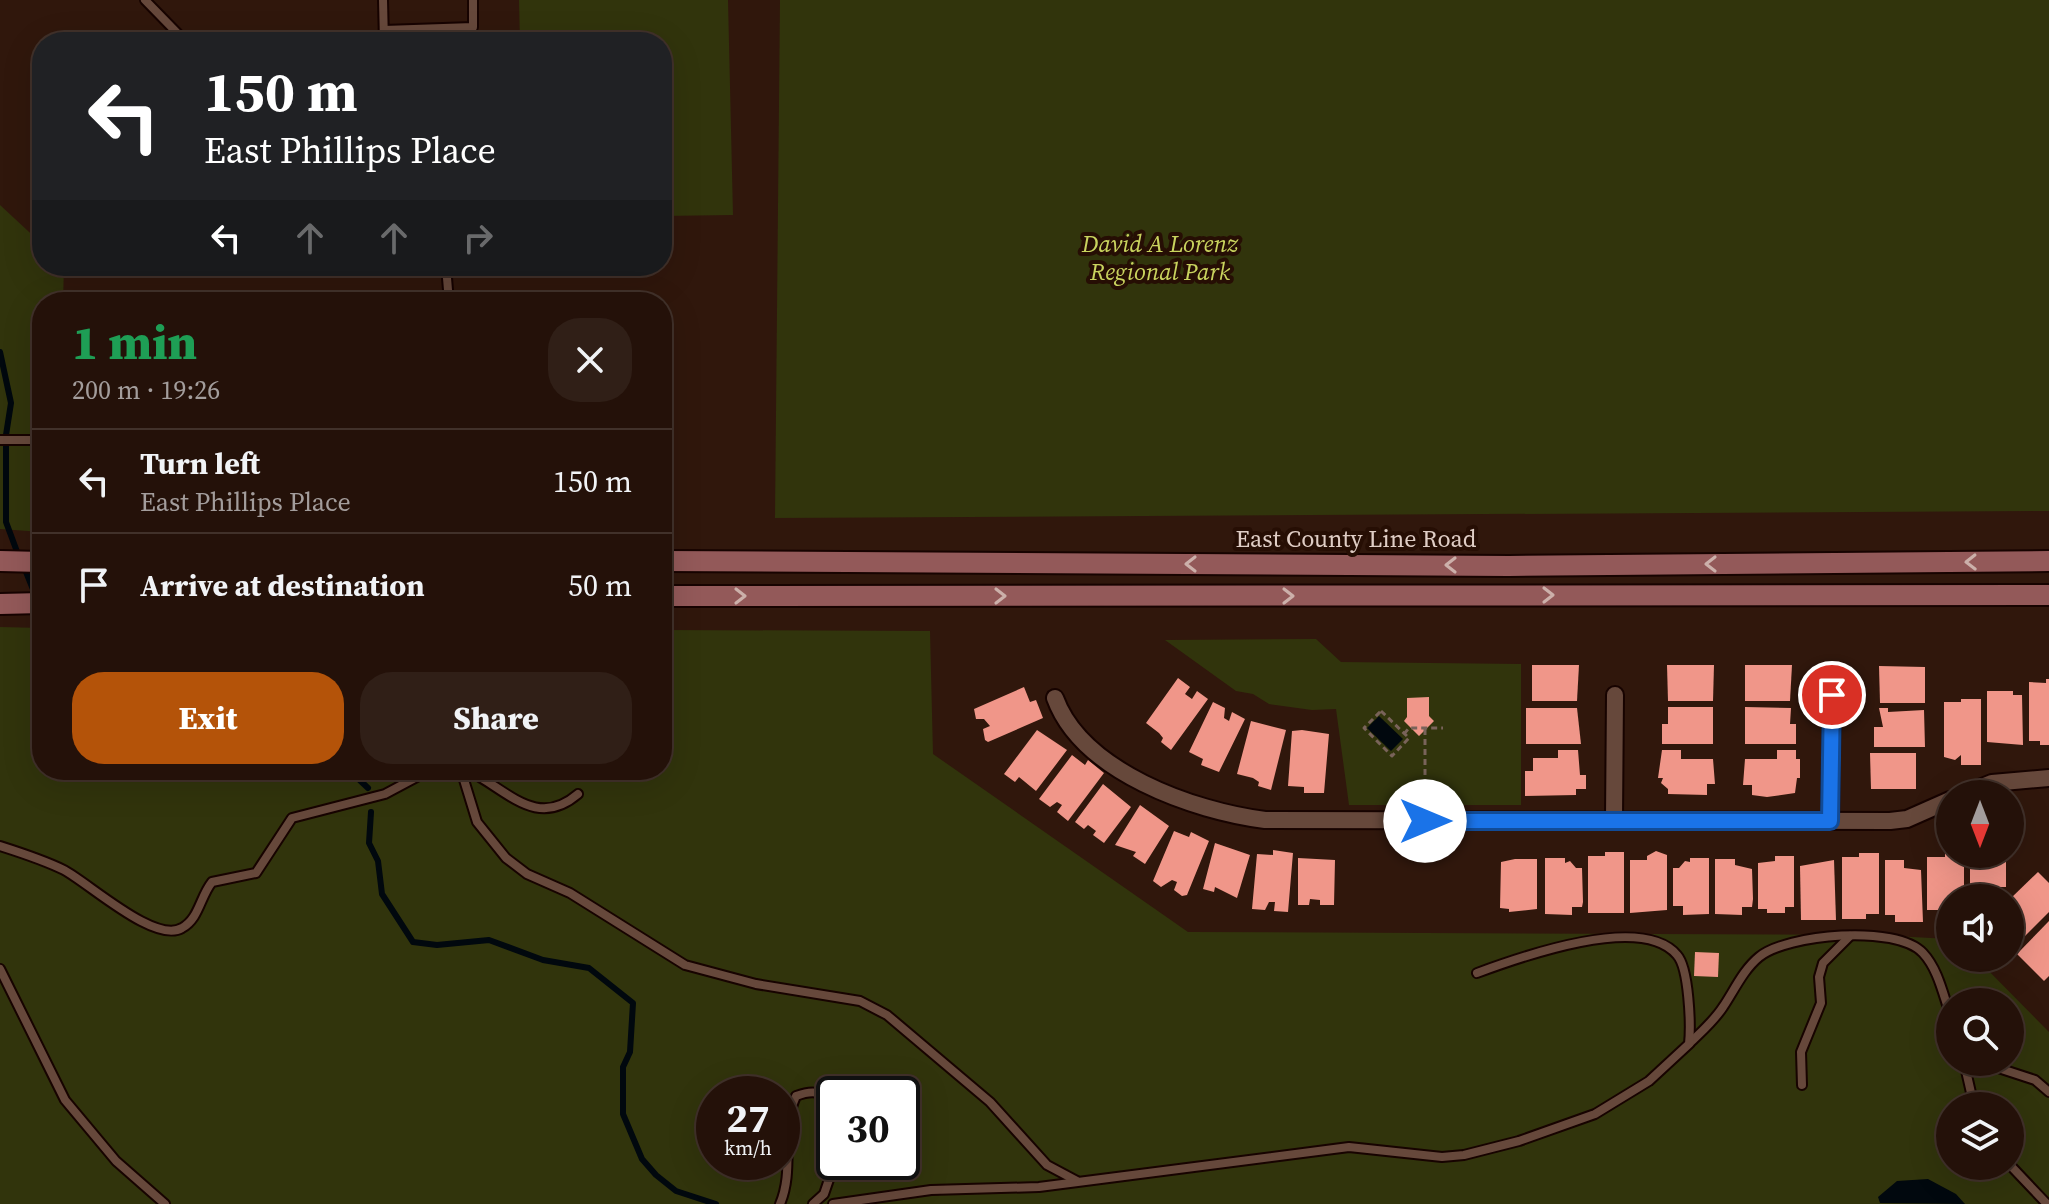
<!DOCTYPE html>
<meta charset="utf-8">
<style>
:root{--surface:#241109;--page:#301f17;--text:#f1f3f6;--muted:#a39d9c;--line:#41312a;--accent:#b45309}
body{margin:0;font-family:"Source Serif 4",serif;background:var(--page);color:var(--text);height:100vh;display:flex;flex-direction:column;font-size:30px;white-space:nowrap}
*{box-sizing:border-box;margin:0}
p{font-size:26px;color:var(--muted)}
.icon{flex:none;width:44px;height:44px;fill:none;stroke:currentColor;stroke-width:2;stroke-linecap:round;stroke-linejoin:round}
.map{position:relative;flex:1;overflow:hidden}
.sheet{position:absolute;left:32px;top:292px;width:640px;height:488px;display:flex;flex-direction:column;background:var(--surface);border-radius:32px;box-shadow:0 8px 32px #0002,0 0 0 2px var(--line)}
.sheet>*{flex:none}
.banner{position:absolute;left:32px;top:32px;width:640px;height:244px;border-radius:32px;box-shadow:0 8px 32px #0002,0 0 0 2px var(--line);background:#202124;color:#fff;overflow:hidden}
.needle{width:52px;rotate:180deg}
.controls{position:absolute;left:1936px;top:780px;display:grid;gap:16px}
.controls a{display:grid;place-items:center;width:88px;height:88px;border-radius:50%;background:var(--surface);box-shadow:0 8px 32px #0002,0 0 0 2px var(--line);font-size:40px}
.speed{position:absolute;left:696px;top:1076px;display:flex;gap:16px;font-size:40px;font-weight:700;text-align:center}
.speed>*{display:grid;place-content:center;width:104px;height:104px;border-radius:50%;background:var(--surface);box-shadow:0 8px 32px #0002,0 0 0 2px var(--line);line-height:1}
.speed small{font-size:20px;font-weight:400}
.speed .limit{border:4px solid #111;border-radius:12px;background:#fff;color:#111}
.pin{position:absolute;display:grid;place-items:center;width:68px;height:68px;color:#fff;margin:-34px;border:4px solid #fff;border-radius:50%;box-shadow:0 2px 8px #0007}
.me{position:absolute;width:88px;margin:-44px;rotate:90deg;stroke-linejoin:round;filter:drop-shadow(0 0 6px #0008)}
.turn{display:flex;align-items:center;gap:28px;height:168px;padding:0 40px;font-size:36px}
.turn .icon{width:104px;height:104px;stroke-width:2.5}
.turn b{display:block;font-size:56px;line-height:68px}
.lanes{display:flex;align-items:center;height:76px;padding:0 40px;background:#0003;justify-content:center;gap:40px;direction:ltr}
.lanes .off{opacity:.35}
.round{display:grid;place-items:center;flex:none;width:84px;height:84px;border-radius:32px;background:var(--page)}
.headline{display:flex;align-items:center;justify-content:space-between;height:136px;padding:0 40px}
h1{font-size:48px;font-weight:800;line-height:60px;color:#1e9e55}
.cta{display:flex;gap:16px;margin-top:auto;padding:16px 40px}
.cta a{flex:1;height:92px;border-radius:32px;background:var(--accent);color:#fff;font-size:32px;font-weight:800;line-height:92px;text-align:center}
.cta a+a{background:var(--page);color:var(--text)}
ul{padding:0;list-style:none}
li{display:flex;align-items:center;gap:24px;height:104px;padding:0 40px;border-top:2px solid var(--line)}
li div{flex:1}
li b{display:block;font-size:30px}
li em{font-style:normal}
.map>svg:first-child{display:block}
</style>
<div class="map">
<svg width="2049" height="1204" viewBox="0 0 2049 1204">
<rect width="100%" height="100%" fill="#30170c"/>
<g fill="#31340c" fill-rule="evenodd">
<polygon points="519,0 728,0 733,215 662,216 662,42 520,42"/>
<polygon points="780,0 2049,0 2049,511 775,518"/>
<polygon points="0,205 42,244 42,266 64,266 63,302 42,302 42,532 0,529"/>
<path d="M0,627L42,628V770H662V630L930,631L933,754L1188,932L1874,935L1950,939V958H1976L2049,1032V1204H0ZM1950,1002H2010V1062H1950ZM714,1094H782V1162H714ZM834,1094H902V1162H834ZM1950,1106H2010V1166H1950Z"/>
<polygon points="1316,639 1341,662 1521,664 1521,805 1349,805 1336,709 1312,710 1269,704 1253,694 1236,691 1165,640"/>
</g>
<g fill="#01080e">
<polygon points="1379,716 1403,739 1391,751 1367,728"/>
<polygon points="1928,1179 1956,1194 1965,1204 1880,1203 1878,1197 1897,1181"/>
</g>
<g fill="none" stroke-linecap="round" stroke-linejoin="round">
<g stroke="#01080e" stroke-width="6">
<polyline points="0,352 11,403 6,435 6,522 19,557"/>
<polyline points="24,567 36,597"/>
<polyline points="349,770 368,788"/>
<polyline points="371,812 369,843 378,861 382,894 413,942 437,945 489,940 543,960 589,968 633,1003 630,1052 623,1067 623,1114 642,1159 656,1175 676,1191 716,1204"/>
</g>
</g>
<g fill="#f09689">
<polygon points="1532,665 1579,665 1577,701 1532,701"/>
<polygon points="1667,665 1714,665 1713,701 1668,701"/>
<polygon points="1745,665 1792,665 1790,701 1745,701"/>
<polygon points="1879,666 1925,667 1925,703 1880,703"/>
<polygon points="1178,678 1190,687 1185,694 1192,699 1197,691 1208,699 1171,750 1161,742 1163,738 1159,733 1146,723"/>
<polygon points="2046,679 2049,679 2049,745 2040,745 2040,741 2029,741 2029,682 2046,683"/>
<polygon points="1024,687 1030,702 1036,700 1043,718 988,742 985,740 983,729 990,726 984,719 976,719 974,709"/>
<polygon points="1987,691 2013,691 2013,695 2022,695 2023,745 1987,742"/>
<polygon points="1429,697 1429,716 1434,721 1419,736 1404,721 1407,717 1407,698"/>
<polygon points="1961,699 1981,699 1981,765 1961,765 1961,755 1955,760 1944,757 1944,702 1961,702"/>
<polygon points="1213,702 1225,708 1224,718 1229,721 1232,712 1245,719 1219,772 1201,765 1203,759 1189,752"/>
<polygon points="1668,707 1713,707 1713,744 1662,744 1662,724 1668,724"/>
<polygon points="1745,707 1791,708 1790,724 1796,724 1796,744 1745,744"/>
<polygon points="1526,708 1577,708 1581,744 1526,744"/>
<polygon points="1879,708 1888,708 1888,712 1924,710 1925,747 1874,747 1874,727 1883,727"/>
<polygon points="1251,721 1286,730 1271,790 1258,786 1259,782 1253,778 1237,774"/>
<polygon points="1037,730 1067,750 1036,791 1019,777 1015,782 1004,774"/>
<polygon points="1302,730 1329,734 1324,793 1304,793 1304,787 1288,786 1292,731"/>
<polygon points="1558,750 1578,750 1580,775 1586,775 1586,789 1576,789 1576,795 1525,796 1525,771 1533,771 1533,758 1558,758"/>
<polygon points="1662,750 1681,750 1681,759 1713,759 1715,784 1707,784 1707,795 1668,794 1668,789 1661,783 1663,778 1658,778"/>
<polygon points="1777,750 1796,750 1796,759 1800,759 1800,778 1797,778 1795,793 1767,797 1752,795 1752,785 1743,785 1745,759 1777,759"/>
<polygon points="1870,753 1916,753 1916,789 1871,789"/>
<polygon points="1072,755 1085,765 1088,760 1104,773 1068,821 1057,812 1062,805 1057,802 1050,807 1039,799"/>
<polygon points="1103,784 1131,807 1104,843 1093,835 1096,831 1088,825 1084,829 1075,822"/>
<polygon points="1140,805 1169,826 1145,864 1133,856 1136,852 1115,845"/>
<polygon points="1174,831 1189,837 1191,832 1209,841 1187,895 1182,896 1174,890 1177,882 1172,880 1161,887 1153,881"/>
<polygon points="1215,843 1250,855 1237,898 1215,887 1214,892 1203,889"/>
<polygon points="1273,850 1293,853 1288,912 1274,911 1275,902 1269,902 1265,910 1252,909 1257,854 1273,855"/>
<polygon points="1656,851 1667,855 1667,910 1630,913 1630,860 1647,860 1647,856"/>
<polygon points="1605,852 1624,852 1624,913 1588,913 1588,856 1605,856"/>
<polygon points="1945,852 1964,854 1964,898 1950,898 1947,910 1927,910 1927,857 1945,857"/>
<polygon points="1859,853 1879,853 1879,914 1866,914 1866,919 1842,919 1842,857 1859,857"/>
<polygon points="1970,854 2006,854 2006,887 1996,887 1996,897 1970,895"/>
<polygon points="1775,856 1794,856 1794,907 1785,907 1785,913 1767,913 1767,909 1758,909 1758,863 1775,861"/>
<polygon points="1298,858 1335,860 1334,905 1320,905 1320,900 1310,899 1309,905 1298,905"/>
<polygon points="1545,858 1565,858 1565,863 1570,861 1576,868 1582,868 1583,902 1582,907 1572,907 1572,915 1545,914"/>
<polygon points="1690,858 1709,858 1709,914 1683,915 1683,906 1673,906 1673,868 1679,868 1685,861 1690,862"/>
<polygon points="1515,859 1537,859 1537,909 1509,912 1509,909 1500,908 1501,862"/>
<polygon points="1715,859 1735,859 1735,865 1752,869 1753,899 1752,907 1742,907 1742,915 1715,914"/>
<polygon points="1834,860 1836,920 1801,920 1800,866"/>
<polygon points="1885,860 1904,860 1904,868 1921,870 1923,922 1895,922 1895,915 1885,915"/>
<polygon points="2038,872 2049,883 2049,912 2016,945 2010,939 2010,899"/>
<polygon points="2049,921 2049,976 2044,981 2017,954"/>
<polygon points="1695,952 1719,953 1718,977 1694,976"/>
</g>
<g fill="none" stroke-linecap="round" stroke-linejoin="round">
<g stroke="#170300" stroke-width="12">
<g id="lane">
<polyline points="145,0 186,42"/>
<polyline points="383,0 384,42"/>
<polyline points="384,30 473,27 473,0"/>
<polyline points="446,266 449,302"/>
<polyline points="0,440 42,440"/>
<polyline points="461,770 477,822 506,858 527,874 570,893 685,965 756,984 860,1001 887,1015 990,1102 1047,1165 1077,1181"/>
<path d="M467,770C507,789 536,830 578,794"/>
<path d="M0,846C22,853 44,860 64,870C90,884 155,944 182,928C199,919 200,897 212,882L256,873L292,818L385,794L430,770"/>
<polyline points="0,969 65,1100 116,1161 165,1204"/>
<path d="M1690,1043C1701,1032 1714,1021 1723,1007C1734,991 1743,970 1759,957C1787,934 1896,924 1923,953C1938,969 1943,994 1950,1014"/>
<polyline points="1964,1062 1974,1106"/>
<polyline points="1980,1062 2035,1080 2049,1092"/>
<polyline points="1802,1085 1801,1052 1821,1003 1819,977 1823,963 1850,936"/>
<polyline points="2010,1165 2047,1204"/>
<path d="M780,1204C795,1169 780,1132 796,1096C836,1081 826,1115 834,1138"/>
<polyline points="813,1204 824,1194 835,1162"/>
<path d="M833,1204L931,1190L1039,1187L1349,1147L1442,1157L1464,1155L1519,1141L1595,1114L1649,1081L1689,1044C1691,1025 1689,968 1677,955C1642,913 1520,957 1477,973"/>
</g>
</g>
<g stroke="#170300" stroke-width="20">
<g id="street">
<path d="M1055,698C1082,772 1194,811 1265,820L1890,821L1907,819L1950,800"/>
<polyline points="1965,794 1992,783 2049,778"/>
<polyline points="1614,819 1615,695"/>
<polyline points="1830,821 1832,695"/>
</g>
</g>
<g stroke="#170300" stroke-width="24">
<g id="secondary">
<polyline points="0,561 42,562"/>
<polyline points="662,561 1509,566 2049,561"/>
<polyline points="662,596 2049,595"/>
<polyline points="0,604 42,603"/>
</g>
</g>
<g stroke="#79635a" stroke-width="3" stroke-dasharray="6 4" stroke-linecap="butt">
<polygon points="1381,711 1409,738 1392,756 1364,728"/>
<polyline points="1404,734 1409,728 1443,728"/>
<polyline points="1425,805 1425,728"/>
</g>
<use href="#lane" stroke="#66483b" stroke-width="8"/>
<use href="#street" stroke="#66483b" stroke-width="16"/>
<use href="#secondary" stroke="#935959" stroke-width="20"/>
</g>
<defs><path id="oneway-chevron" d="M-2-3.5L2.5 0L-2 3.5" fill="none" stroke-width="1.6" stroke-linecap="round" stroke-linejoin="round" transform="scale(2)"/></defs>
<g stroke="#ccb0aa">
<use href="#oneway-chevron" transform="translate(1971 562) rotate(179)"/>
<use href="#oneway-chevron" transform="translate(1191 564) rotate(-180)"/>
<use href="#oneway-chevron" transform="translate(1711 564) rotate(180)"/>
<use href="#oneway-chevron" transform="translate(1451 565) rotate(-180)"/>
<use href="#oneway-chevron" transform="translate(1548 595)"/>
<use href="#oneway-chevron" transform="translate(740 596)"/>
<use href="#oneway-chevron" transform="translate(1000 596)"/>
<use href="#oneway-chevron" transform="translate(1288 596)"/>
</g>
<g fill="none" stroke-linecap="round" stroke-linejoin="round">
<g stroke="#114b97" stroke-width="20">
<polyline id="route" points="1425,821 1830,821 1832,695"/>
</g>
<use href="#route" stroke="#1a73e8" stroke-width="14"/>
</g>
<g text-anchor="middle" stroke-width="8" stroke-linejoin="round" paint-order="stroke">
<g font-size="24" font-style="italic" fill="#c9d35e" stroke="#260e04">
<text x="1160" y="252">David A Lorenz<tspan x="1160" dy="28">Regional Park</tspan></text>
</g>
<g font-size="24" fill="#dfcdc5" stroke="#260e04">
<text x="1356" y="547">East County Line Road</text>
</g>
</g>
</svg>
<div class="controls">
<a><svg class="needle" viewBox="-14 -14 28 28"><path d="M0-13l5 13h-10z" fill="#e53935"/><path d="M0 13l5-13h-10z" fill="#a39d9c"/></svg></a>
<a><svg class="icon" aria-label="sound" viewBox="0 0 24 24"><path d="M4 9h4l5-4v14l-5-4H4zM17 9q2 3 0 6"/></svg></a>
<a><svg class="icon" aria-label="search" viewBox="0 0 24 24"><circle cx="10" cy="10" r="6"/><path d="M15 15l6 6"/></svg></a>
<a><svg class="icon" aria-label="layers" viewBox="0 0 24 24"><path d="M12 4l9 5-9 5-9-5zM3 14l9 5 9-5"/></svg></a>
</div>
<div class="speed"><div>27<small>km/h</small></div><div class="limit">30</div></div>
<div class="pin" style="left:1832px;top:695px;background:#d93025"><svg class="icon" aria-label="arrive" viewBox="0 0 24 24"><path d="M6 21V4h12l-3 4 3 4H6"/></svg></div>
<svg class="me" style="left:1425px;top:821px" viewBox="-20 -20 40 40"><circle r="19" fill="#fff"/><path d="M0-13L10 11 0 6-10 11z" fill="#1a73e8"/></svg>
<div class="banner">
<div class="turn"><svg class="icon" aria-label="left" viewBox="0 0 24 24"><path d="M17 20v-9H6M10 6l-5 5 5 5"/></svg><div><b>150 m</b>East Phillips Place</div></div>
<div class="lanes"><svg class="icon" aria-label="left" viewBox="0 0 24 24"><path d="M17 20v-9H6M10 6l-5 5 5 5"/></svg><svg class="icon off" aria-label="ahead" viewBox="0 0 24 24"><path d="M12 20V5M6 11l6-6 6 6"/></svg><svg class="icon off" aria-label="ahead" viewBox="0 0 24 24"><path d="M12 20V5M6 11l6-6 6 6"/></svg><svg class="icon off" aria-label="right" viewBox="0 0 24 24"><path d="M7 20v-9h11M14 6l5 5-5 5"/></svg></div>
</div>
<section class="sheet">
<div class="headline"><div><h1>1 min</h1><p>200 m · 19:26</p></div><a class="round"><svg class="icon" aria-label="close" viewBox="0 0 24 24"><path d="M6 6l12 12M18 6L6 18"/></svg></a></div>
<ul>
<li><svg class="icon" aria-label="left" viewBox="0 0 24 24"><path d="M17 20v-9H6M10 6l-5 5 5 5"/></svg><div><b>Turn left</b><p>East Phillips Place</p></div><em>150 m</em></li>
<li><svg class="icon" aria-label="arrive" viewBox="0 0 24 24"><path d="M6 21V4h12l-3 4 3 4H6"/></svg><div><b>Arrive at destination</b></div><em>50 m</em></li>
</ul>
<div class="cta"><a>Exit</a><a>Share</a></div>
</section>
</div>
